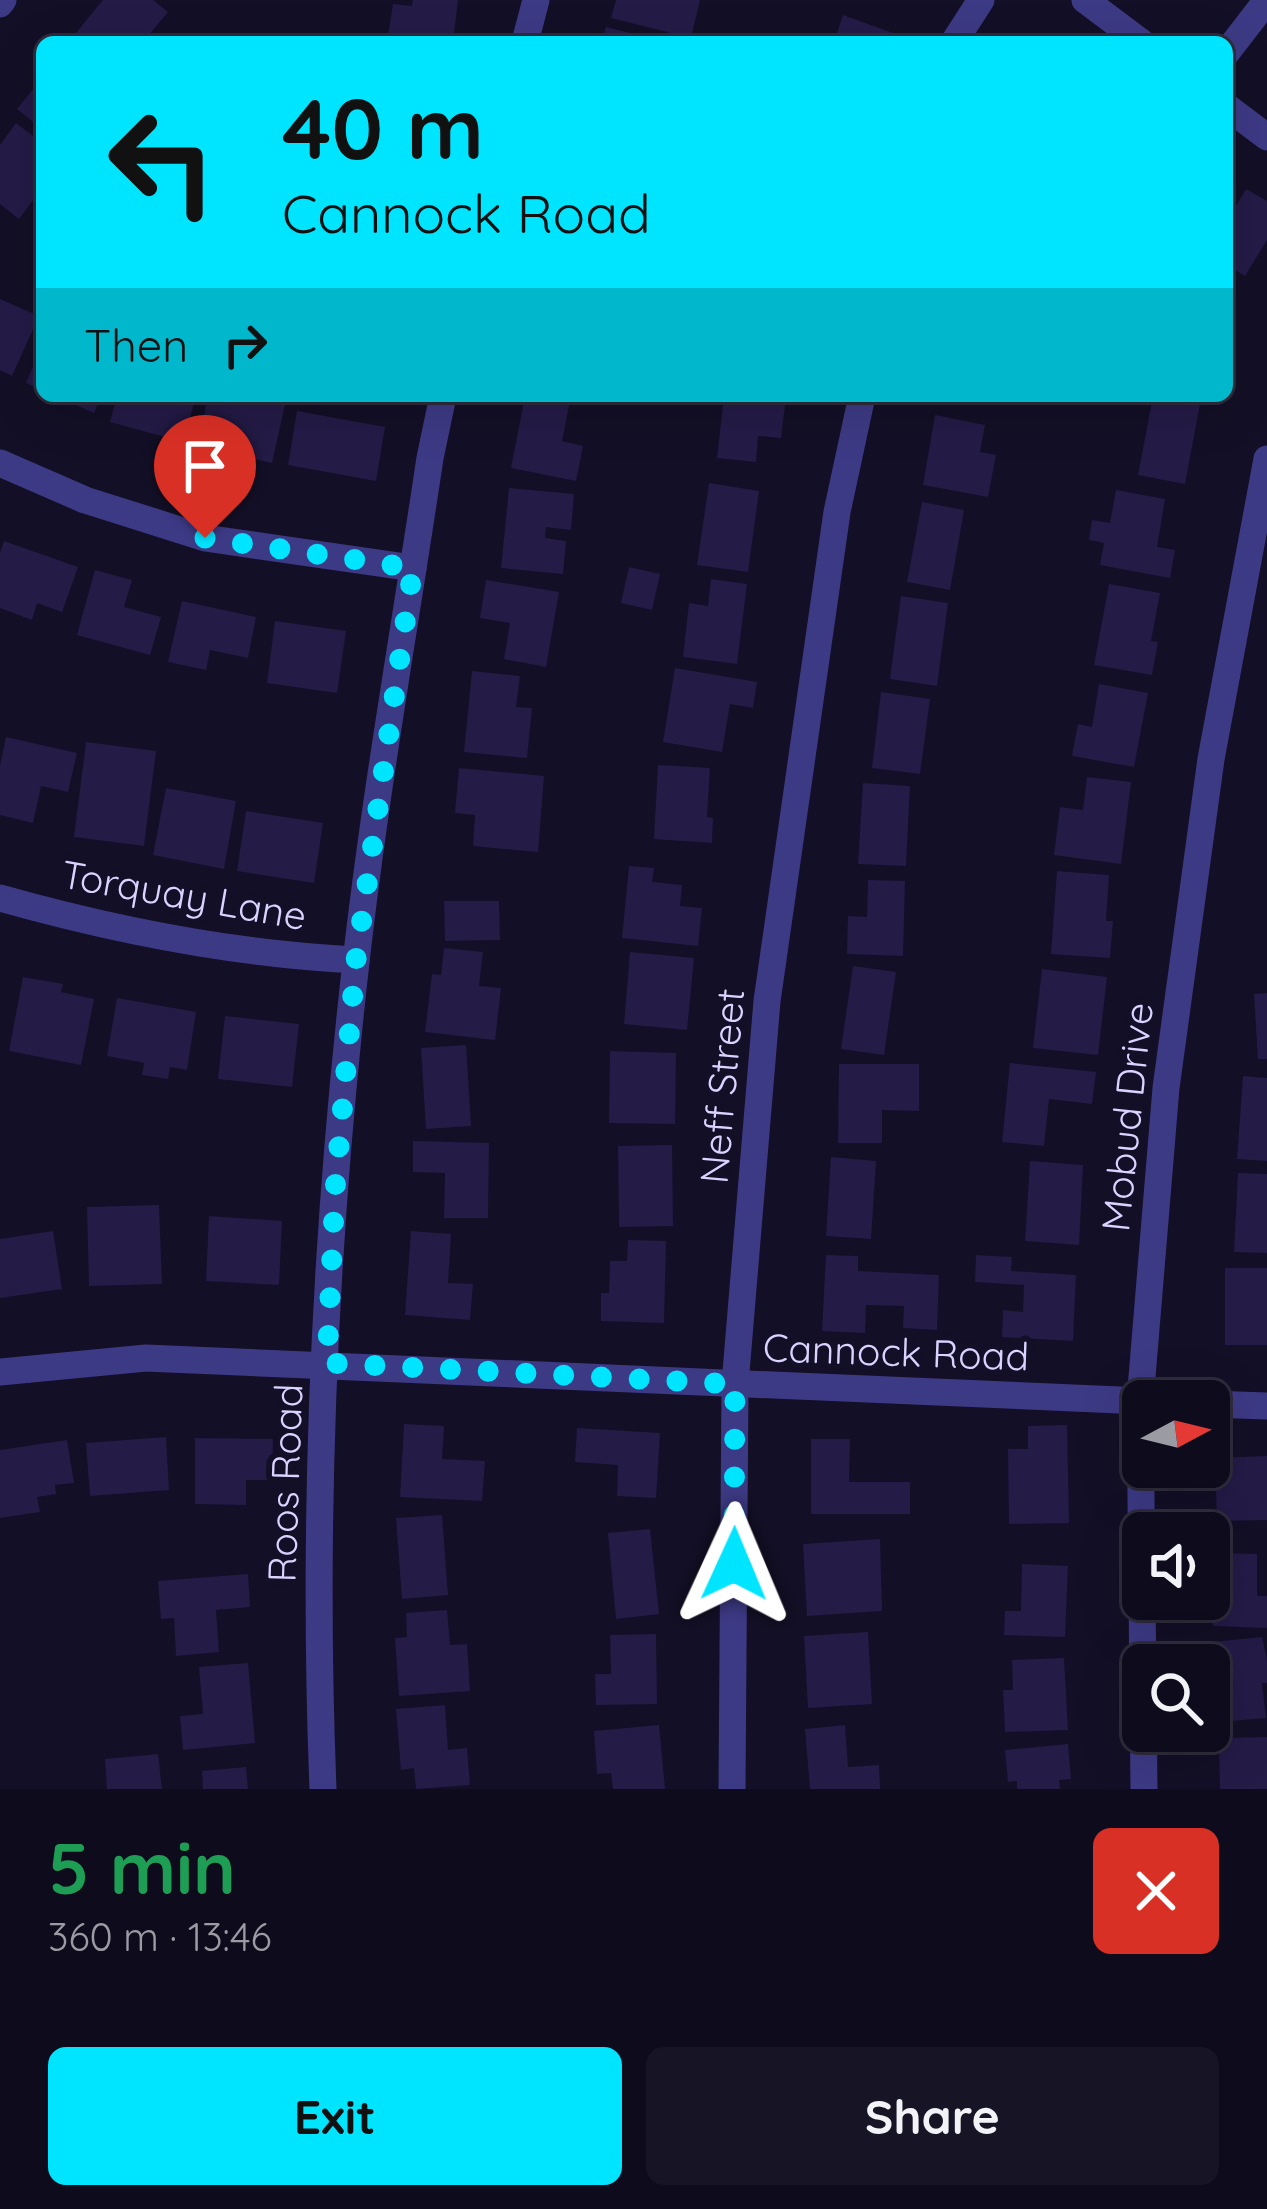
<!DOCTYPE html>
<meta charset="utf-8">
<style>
:root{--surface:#0e0b1c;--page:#171425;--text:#f1f3f6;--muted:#9b9ba3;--line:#2e2b3b;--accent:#00e5ff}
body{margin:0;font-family:Quicksand,sans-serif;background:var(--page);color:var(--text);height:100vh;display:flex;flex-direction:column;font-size:45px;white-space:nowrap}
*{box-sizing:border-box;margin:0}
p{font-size:39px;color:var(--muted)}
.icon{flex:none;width:66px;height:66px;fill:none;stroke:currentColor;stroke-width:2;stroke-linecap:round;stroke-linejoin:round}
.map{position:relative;height:1789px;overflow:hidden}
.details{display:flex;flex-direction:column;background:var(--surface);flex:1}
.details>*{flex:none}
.guide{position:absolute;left:36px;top:36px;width:1197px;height:366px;border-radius:18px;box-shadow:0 12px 48px #0002,0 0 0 3px var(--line);background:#00e5ff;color:#111;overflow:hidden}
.needle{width:78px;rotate:83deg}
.fabs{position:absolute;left:1122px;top:1380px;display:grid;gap:24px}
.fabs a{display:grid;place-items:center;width:108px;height:108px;border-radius:18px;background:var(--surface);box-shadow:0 12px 48px #0002,0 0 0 3px var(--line);font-size:60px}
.pin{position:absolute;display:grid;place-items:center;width:102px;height:102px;color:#fff;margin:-123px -51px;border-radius:50% 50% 50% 0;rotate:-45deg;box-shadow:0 0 12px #0007}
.pin .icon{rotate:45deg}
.me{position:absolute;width:132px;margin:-66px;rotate:1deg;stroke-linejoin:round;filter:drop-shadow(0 0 9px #0008)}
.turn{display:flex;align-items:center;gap:42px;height:252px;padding:0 48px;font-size:54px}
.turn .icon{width:156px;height:156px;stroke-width:2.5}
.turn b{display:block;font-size:84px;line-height:102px}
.then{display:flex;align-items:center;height:114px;padding:0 48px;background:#0003;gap:24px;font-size:45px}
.round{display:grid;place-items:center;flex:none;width:126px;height:126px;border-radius:18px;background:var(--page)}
.head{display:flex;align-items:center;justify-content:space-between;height:204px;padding:0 48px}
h1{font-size:72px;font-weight:700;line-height:90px;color:#1e9e55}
.action{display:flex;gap:24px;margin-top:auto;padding:24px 48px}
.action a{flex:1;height:138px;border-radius:18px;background:var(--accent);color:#111;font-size:48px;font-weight:700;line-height:138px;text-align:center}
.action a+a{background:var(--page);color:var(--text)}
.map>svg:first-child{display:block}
</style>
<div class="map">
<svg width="1267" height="1789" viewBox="0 0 1267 1789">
<rect width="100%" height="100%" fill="#130f26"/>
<g fill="#241b47">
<polygon points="103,0 153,0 168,12 143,42 86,42 76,33"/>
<polygon points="413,0 458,0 453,42 387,42 393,4 412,6"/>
<polygon points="616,0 700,0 691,38 611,18"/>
<polygon points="843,15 893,33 890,42 834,42"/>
<polygon points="606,27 659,40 659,42 602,42"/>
<polygon points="42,78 42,129 17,109"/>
<polygon points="16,123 42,143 42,188 19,219 0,204 0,145"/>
<polygon points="1246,189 1267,201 1267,240 1245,276 1227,265 1227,221"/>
<polygon points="0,299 39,316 12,376 0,370"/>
<polygon points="42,346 42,390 26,383"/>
<polygon points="56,396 101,396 94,413"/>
<polygon points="117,396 196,396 183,442 110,422"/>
<polygon points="208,396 287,396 272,463 197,446"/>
<polygon points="525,396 570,401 562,441 583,446 576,481 511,468"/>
<polygon points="724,396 786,397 781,438 758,436 756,462 717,458"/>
<polygon points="1153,396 1200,404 1185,484 1138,475"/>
<polygon points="297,411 385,427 376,481 288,465"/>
<polygon points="935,415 985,425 980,452 996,455 988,497 923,485"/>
<polygon points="709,483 759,491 748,572 697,565"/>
<polygon points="509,488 574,494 571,530 546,527 545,538 566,541 563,574 501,568"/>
<polygon points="1116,490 1165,499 1157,547 1175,550 1170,578 1100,565 1104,543 1089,540 1092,520 1110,523"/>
<polygon points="922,502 964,510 950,590 907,582"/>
<polygon points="4,541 78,567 62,612 37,603 32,620 0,608 0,553"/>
<polygon points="629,567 660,574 652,610 621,603"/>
<polygon points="95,570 132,580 124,607 161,617 150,655 77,635"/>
<polygon points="711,579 747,584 737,664 683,657 689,603 708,606"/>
<polygon points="486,580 559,592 546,667 504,659 510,623 480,618"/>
<polygon points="1109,584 1160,593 1151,641 1158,642 1152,675 1094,665"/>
<polygon points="901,596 948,603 937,686 890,679"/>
<polygon points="182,601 256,617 248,658 210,650 206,670 168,662"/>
<polygon points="275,621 346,631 337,693 267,683"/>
<polygon points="675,668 757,682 753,708 730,704 722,752 663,742"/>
<polygon points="472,671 520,676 516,707 532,708 527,758 464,752"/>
<polygon points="1099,684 1148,693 1134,767 1072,756 1078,724 1092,727"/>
<polygon points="881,692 930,699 920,774 872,768"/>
<polygon points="6,737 77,753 68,792 41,786 33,823 0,815 0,766"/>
<polygon points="86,742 156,751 144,846 74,837"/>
<polygon points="658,765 710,768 707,817 713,818 712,843 654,839"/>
<polygon points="459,768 544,776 538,852 473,846 475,815 455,813"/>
<polygon points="1087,777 1131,782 1121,864 1054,855 1060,807 1083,810"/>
<polygon points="863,783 910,786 906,866 858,864"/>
<polygon points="166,788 236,801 224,869 153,855"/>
<polygon points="246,811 323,823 314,883 237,871"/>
<polygon points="629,866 654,868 652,882 682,885 680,906 702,908 698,946 622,938"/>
<polygon points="1057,871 1109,875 1106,921 1113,921 1110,958 1051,954"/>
<polygon points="868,880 905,881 903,956 847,954 848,916 867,917"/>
<polygon points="444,901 499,901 500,940 445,941"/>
<polygon points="444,948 483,952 479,986 501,988 495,1040 425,1032 432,974 441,975"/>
<polygon points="630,952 694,958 687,1030 624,1024"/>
<polygon points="853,966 896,972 884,1055 841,1049"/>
<polygon points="1042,969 1107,977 1098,1055 1033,1048"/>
<polygon points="23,977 63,984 61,992 94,999 81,1065 9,1051"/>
<polygon points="1267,993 1267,1059 1258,1059 1254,994"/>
<polygon points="117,998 196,1012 187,1070 170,1067 168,1079 142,1075 144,1063 107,1056"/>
<polygon points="225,1016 299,1024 292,1087 218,1079"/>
<polygon points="466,1045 471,1126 426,1129 421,1048"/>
<polygon points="610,1051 676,1053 675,1124 609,1123"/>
<polygon points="1010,1063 1096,1072 1092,1104 1049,1099 1044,1146 1002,1142"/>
<polygon points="839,1064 919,1064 919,1111 882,1110 882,1143 838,1143"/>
<polygon points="1243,1076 1267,1078 1267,1161 1237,1159"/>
<polygon points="413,1141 489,1143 488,1218 444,1218 445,1173 413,1172"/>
<polygon points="672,1145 673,1226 619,1227 618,1146"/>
<polygon points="831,1157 876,1161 871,1239 826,1236"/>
<polygon points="1030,1161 1083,1165 1079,1245 1025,1241"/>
<polygon points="1238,1173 1267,1174 1267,1253 1234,1252"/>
<polygon points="159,1205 162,1284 89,1286 87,1207"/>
<polygon points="209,1216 282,1221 279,1285 206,1281"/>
<polygon points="53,1231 62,1289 0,1298 0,1239"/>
<polygon points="411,1231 451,1234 448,1283 473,1284 470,1320 405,1315"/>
<polygon points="628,1240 666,1241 664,1323 601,1321 601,1293 609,1293 610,1261 627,1261"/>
<polygon points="826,1255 858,1256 858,1271 939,1275 937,1330 903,1328 904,1306 866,1305 865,1333 822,1331"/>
<polygon points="976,1255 1012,1257 1011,1271 1076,1275 1073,1341 1002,1337 1003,1310 1023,1312 1024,1285 975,1282"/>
<rect x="1225" y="1268" width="42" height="77"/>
<polygon points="404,1424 444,1426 442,1459 485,1461 482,1501 400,1497"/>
<polygon points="1067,1425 1069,1523 1009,1524 1008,1449 1028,1449 1028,1426"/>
<polygon points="577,1428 660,1433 656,1498 617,1496 618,1465 575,1462"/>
<polygon points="166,1437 169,1490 90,1496 86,1443"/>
<polygon points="195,1438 273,1439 272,1480 246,1480 246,1505 195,1504"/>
<polygon points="811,1439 850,1439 849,1482 910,1482 910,1514 811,1514"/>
<polygon points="67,1440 74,1483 55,1485 56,1494 37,1497 40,1512 0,1518 0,1450"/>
<polygon points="1267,1456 1267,1520 1217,1521 1215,1458"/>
<polygon points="442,1515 448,1595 402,1599 396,1518"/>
<polygon points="650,1529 659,1614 616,1619 608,1533"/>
<polygon points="880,1539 882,1611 807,1616 803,1544"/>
<polygon points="1215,1553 1257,1554 1257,1596 1267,1596 1267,1628 1213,1626"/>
<polygon points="1022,1564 1068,1566 1065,1637 1004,1635 1005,1611 1021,1611"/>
<polygon points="248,1574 250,1607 216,1610 219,1652 176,1656 174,1618 161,1619 158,1581"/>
<polygon points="447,1610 450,1645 467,1644 470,1691 399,1696 395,1638 407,1637 406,1613"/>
<polygon points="868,1632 872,1704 808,1708 804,1636"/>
<polygon points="656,1634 657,1704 596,1705 595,1674 611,1674 610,1635"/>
<polygon points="1262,1637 1267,1660 1267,1683 1262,1683 1266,1718 1219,1722 1212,1642"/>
<polygon points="1064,1658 1068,1730 1005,1732 1003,1690 1013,1690 1012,1660"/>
<polygon points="248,1663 255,1743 183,1750 180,1716 203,1714 199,1667"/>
<polygon points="445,1705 448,1750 467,1748 470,1785 416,1789 414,1768 401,1770 396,1709"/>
<polygon points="659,1725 665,1789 613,1789 611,1773 597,1774 594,1731"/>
<polygon points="845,1725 848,1767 879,1765 880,1789 810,1789 805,1729"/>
<polygon points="1267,1737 1267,1789 1220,1789 1219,1738"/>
<polygon points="1068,1744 1071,1779 1059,1780 1060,1789 1017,1789 1017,1781 1008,1782 1005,1750"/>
<polygon points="158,1754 162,1789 107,1789 105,1759"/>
<polygon points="246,1767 248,1789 203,1789 202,1771"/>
</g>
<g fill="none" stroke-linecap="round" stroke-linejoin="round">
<g stroke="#3d3a85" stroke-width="27">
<polyline points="1085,0 1141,42"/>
<polyline points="0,4 3,0"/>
<polyline points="525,42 536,0"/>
<polyline points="954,42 981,0"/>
<polyline points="1227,52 1267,0"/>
<polyline points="1227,107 1267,137"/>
<polyline points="0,463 85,500 205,538 413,568"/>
<path d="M0,898C117,931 234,954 356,960"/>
<polyline points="0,1372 146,1358 1143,1401"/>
<polyline points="1209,1404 1267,1406"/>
<path d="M323,1789C312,1514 325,1235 356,962C375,794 405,626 430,458L443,396"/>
<polyline points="732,1789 735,1384 767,1001 837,512 862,396"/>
<polyline points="1144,1789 1140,1401 1166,1088 1211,759 1267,459"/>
</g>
</g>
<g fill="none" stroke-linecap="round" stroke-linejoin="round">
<polyline stroke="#00e5ff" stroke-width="21" stroke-dasharray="0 37.8" points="205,538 413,568 356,960 335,1190 327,1363 735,1384 734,1564"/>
</g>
<g text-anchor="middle" stroke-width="12" stroke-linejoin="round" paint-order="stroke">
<g font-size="39" fill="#d9d4ff" stroke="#130f26">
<text transform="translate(184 895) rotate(10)" y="14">Torquay Lane</text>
<text transform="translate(722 1086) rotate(-85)" y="14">Neff Street</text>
<text transform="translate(1127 1117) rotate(-84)" y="14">Mobud Drive</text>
<text transform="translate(896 1352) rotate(2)" y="14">Cannock Road</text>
<text transform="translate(285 1483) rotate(-88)" y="14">Roos Road</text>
</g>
</g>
</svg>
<div class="fabs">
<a><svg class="needle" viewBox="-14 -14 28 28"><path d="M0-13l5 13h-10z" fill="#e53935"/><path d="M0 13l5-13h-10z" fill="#9b9ba3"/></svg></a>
<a><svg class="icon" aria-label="sound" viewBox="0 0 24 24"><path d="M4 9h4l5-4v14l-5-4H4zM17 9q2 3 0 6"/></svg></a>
<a><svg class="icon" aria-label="search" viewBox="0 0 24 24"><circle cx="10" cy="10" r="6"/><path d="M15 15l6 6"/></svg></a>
</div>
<div class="pin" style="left:205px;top:538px;background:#d93025"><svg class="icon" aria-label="arrive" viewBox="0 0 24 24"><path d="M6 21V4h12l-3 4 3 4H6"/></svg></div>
<svg class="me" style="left:734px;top:1564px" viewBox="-20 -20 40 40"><path d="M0-17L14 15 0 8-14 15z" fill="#00e5ff" stroke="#fff" stroke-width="4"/></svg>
<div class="guide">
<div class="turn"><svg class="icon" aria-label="left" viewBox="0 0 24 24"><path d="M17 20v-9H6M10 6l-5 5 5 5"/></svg><div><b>40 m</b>Cannock Road</div></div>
<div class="then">Then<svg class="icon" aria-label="right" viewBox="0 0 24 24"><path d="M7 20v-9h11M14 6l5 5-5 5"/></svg></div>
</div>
</div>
<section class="details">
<div class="head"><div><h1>5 min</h1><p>360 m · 13:46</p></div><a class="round" style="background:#d93025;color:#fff"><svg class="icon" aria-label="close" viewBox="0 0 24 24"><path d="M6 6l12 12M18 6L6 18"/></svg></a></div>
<div class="action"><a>Exit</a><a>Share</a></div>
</section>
